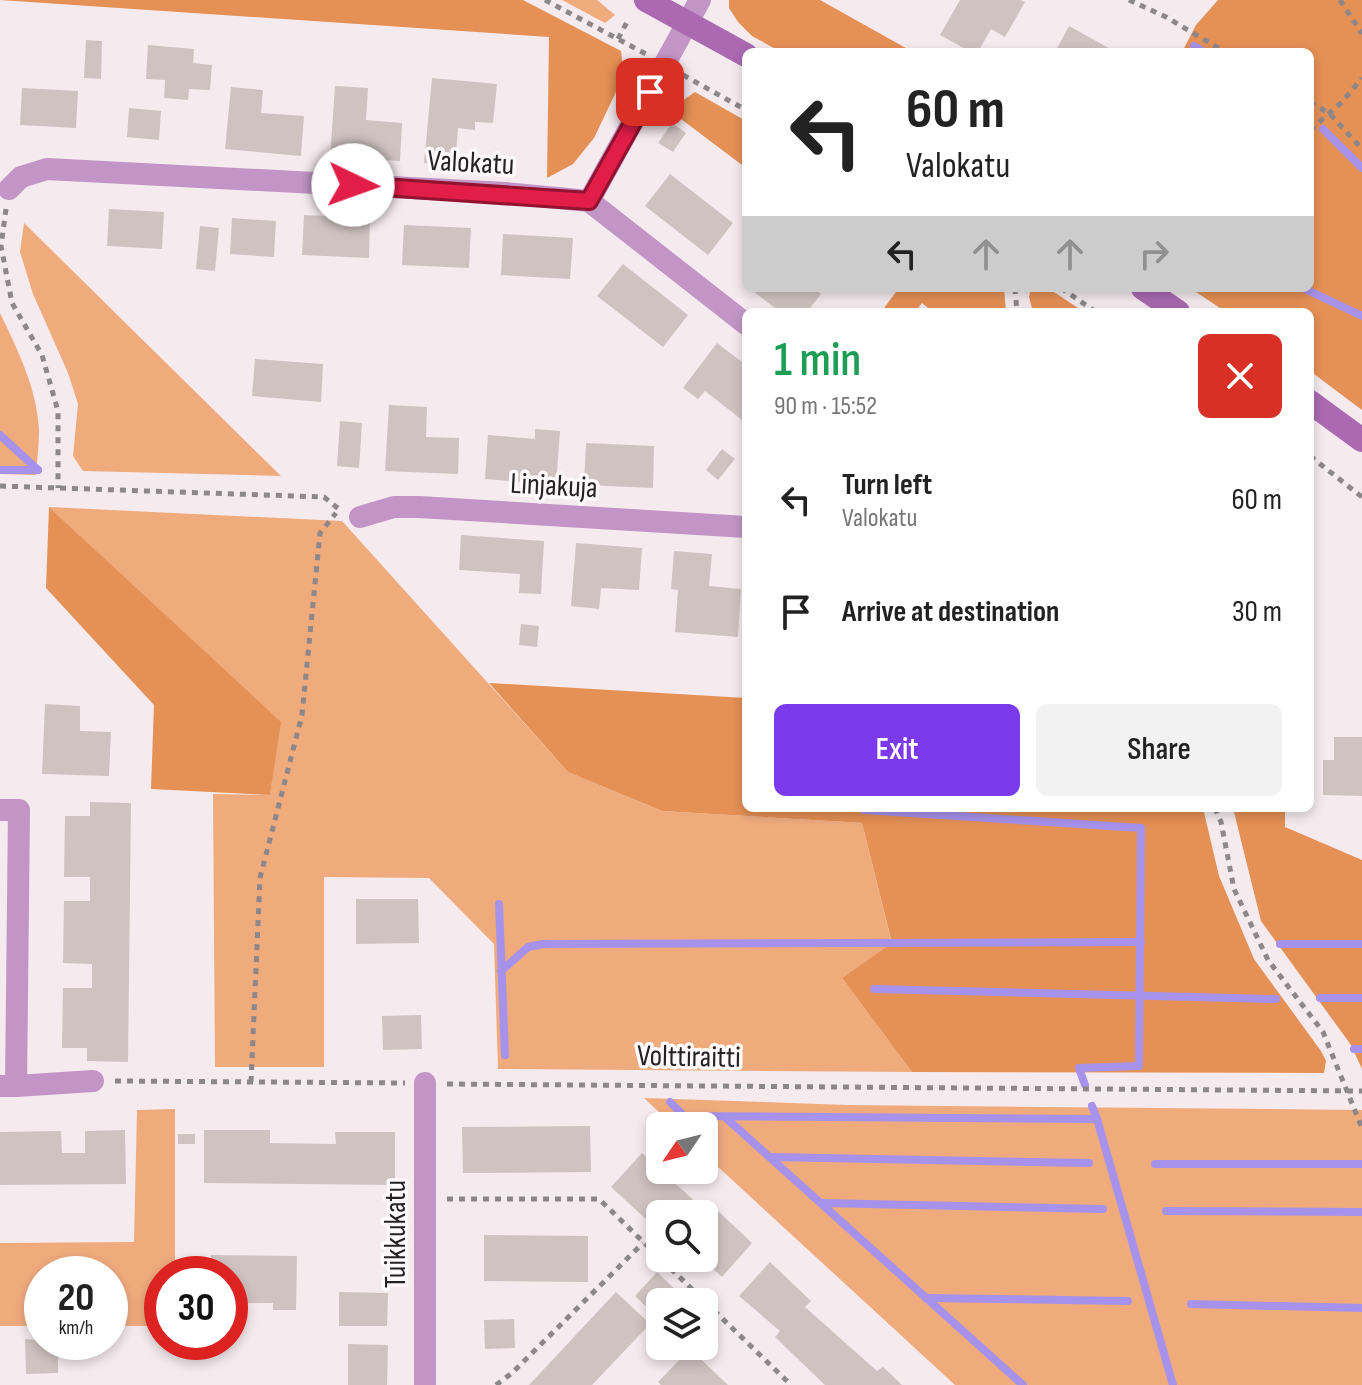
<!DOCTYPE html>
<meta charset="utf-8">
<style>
:root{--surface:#fff;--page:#f2f2f2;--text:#222;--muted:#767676;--accent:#7c3aed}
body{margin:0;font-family:"Sofia Sans Condensed",sans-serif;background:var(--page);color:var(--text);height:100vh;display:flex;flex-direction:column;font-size:30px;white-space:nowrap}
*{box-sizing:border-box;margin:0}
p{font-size:26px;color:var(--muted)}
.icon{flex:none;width:44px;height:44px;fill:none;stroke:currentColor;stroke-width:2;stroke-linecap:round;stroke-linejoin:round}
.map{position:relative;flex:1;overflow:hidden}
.side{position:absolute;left:742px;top:308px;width:572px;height:504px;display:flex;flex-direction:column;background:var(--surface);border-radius:12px;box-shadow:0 4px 12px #0003}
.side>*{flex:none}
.banner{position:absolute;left:742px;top:48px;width:572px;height:244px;border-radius:12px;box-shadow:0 4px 12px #0003;background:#fff;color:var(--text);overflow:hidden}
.needle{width:52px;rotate:235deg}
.controls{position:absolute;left:646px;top:1112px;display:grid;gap:16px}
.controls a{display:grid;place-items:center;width:72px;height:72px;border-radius:12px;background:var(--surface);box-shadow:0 4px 12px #0003;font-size:40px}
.speed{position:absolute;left:24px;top:1256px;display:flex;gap:16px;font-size:40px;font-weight:700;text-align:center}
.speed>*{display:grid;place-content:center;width:104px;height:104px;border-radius:50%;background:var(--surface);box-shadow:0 4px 12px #0003;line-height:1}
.speed small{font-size:20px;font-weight:400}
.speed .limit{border:12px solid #d22;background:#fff;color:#111}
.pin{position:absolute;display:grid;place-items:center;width:68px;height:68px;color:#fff;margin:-34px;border-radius:16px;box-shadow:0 4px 12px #0006}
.me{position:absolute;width:88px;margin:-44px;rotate:93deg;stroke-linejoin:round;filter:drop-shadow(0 0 6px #0008)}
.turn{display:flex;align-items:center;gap:28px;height:168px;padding:0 32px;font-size:36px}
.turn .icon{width:104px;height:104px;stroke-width:2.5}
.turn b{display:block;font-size:56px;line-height:68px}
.lanes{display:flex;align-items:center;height:76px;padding:0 32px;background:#0003;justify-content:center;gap:40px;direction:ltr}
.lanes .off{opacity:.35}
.round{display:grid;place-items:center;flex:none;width:84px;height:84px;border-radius:12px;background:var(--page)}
.overview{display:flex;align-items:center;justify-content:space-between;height:136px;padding:0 32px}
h1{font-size:48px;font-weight:600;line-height:60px;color:#1e9e55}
.action{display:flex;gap:16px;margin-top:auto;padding:16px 32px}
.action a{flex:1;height:92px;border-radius:12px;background:var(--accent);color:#fff;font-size:32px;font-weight:600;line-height:92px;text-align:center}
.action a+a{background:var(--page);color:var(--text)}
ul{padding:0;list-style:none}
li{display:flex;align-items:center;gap:24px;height:112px;padding:0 32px}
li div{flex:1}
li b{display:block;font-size:30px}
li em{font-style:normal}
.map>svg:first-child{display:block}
</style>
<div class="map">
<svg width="1362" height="1385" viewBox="0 0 1362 1385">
<rect width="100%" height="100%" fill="#f5eaee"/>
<g fill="#f0ab7d">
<polygon points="562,0 597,0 615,15 605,23"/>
<polygon points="24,223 281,476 83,471 73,456 78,404 68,373 33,294 20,252"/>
<path d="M0,313C17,348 38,391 39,431C39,445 37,460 36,475L0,474Z"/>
<polygon points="49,507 342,521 568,772 662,811 862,823 892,944 842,978 912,1072 498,1069 494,944 429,878 324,877 324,1067 215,1067 213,794 270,795 280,722"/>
<polygon points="644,1098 848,1105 1362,1110 1362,1385 955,1385 704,1154 704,1126 674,1126"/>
<polygon points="175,1109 175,1274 162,1274 162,1333 153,1326 110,1326 110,1274 42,1274 42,1326 0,1326 0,1243 134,1242 137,1110"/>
</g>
<g fill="#e59055">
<polygon points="0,0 523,0 621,51 624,75 594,138 573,164 547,178 549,37"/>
<polygon points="729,0 820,0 913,52 781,52 752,36 738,22 729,8"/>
<polygon points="1218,0 1362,0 1362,410 1310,371 1310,312 1226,312 1190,288 1310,288 1310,52 1182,52 1196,25"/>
<polygon points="695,92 746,121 746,168 669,110"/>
<polygon points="899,288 1004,288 1006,312 933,312 922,303 915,312 881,312"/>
<polygon points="1031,288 1048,288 1084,312 1033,312 1029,297"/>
<polygon points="49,507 281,722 270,795 151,789 154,705 46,588"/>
<polygon points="489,683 746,698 746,808 1203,808 1219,876 1254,959 1321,1051 1326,1061 1324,1073 912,1072 842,978 892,943 862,823 662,811 568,772"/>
<polygon points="1233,808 1285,808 1285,827 1362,860 1362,1069 1351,1045 1261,921"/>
</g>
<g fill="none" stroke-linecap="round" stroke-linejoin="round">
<g stroke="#a692eb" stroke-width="8">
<polyline points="1194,46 1204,52"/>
<polyline points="1323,129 1362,168"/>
<polyline points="1303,288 1362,316"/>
<polyline points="0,435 38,470"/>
<polyline points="0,470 38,470"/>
<polyline points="864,810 1141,828 1139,1066 1079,1068 1085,1085"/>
<polyline points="499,904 505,1055"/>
<polyline points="1280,944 1362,944"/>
<polyline points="501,971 528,947 543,944 1141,942"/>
<polyline points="874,989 1276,999"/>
<polyline points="1320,998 1362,998"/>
<polyline points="1354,1049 1362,1049"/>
<polyline points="670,1102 684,1116 1097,1119 1173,1385"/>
<polyline points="1092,1106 1097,1119"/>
<polyline points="726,1118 1023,1385"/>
<polyline points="770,1157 1089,1163"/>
<polyline points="1155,1164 1362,1164"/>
<polyline points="821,1203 1103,1209"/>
<polyline points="1166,1211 1362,1212"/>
<polyline points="926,1298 1128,1301"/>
<polyline points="1191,1304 1362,1308"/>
</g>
</g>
<g fill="#cfc3c2">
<polygon points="960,0 1021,0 1025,2 1005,37 991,29 978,52 971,52 940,35"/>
<polygon points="1069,26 1116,52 1055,52"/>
<polygon points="86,40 102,41 101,79 84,78"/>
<polygon points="148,45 194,49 193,63 212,65 210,90 189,89 188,100 164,98 165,80 146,79"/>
<polygon points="432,78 497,84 493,123 475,122 475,130 458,128 455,166 424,163"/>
<polygon points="335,86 368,88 366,120 402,123 400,161 330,157"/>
<polygon points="231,87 263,90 261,113 304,116 301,156 225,149"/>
<polygon points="22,88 78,91 76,128 20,125"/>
<polygon points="129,108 161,111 159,140 127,137"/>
<polygon points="672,123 686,133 673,152 658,143"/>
<polygon points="670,174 733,223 708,255 645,206"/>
<polygon points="109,209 164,212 162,249 107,246"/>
<polygon points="304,215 370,218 369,258 302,255"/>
<polygon points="232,218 276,221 274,257 230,254"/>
<polygon points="404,225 471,228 469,268 402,265"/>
<polygon points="200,226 219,228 215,271 196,269"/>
<polygon points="503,234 573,238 570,279 501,275"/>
<polygon points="623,264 688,315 663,347 597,296"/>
<polygon points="749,288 813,288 821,294 807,312 780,312"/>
<polygon points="717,343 746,365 746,423 705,391 698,399 683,388"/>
<polygon points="255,359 323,364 321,402 252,396"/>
<polygon points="389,405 427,407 426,437 459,438 458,474 385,471"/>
<polygon points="340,421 362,423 359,468 337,466"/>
<polygon points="535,429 560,431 556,485 485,479 488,435 535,439"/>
<polygon points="586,443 654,446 653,488 584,485"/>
<polygon points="722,449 735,459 718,480 706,470"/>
<polygon points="461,535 544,541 541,594 519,593 520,574 459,570"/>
<polygon points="576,543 642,548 639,590 601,588 599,609 571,606"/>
<polygon points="674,551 712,554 709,586 741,589 738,637 675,632 678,590 671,589"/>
<polygon points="521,624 539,626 537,647 519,645"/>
<polygon points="45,704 80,706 80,731 111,732 109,776 42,774"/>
<polygon points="1334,737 1362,737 1362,796 1323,795 1323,760 1334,760"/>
<polygon points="90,802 131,803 128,1062 87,1061 87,1048 62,1048 63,988 92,988 92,964 63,963 64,901 90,901 90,877 64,877 65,816 90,816"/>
<polygon points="356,899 418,899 419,943 356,944"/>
<polygon points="421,1015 422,1049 383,1050 382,1016"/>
<polygon points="590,1126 591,1172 463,1173 462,1127"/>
<polygon points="125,1130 126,1184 0,1185 0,1132 61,1131 62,1153 85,1153 85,1131"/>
<polygon points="204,1130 270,1130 270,1143 336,1144 335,1132 395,1132 395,1185 204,1183"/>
<rect x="178" y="1134" width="17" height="10"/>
<polygon points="642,1153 712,1217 718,1211 752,1243 722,1277 701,1258 704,1258 704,1214 660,1214 660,1232 611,1187"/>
<polygon points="484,1235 588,1236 588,1282 484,1281"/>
<polygon points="211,1255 297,1256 296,1310 273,1310 273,1303 240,1303 240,1312 230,1312 230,1274 210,1274"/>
<polygon points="770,1262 811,1301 805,1307 877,1371 883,1367 902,1385 825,1385 775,1337 780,1331 739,1296"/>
<polygon points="657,1272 682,1296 676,1302 660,1302 660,1320 635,1296"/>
<polygon points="339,1292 388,1293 387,1326 339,1326"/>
<polygon points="616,1292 650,1324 592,1385 529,1385"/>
<polygon points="514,1319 515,1348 485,1349 484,1320"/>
<polygon points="25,1339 58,1342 58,1373 26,1374"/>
<polygon points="348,1344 388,1345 387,1385 348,1385"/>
<polygon points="690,1349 728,1385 661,1385 658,1382"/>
</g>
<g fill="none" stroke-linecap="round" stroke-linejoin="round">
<g stroke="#8e878a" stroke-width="5" stroke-dasharray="6 6" stroke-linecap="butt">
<polyline points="545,0 646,54"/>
<polyline points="1129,0 1166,17 1225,52"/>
<polyline points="1340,0 1362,34"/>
<polyline points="618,39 627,22"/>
<polyline points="683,75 746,110"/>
<polyline points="1310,102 1330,114 1362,149"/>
<polyline points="1310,130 1342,102 1362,78"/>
<polyline points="6,209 1,246 12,303 42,355 58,411 58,488"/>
<polyline points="1015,288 1017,312"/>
<polyline points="1061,288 1096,312"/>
<polyline points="1310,456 1362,497"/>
<polyline points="0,486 324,497 340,510"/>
<polyline points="1215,808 1221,822 1234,889 1268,960 1323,1032 1362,1128"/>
<polyline points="115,1081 405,1083"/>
<polyline points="251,1082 260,878 302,715 320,533 336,513"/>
<polyline points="447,1084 1362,1091"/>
<polyline points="447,1199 599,1199 791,1385"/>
<polyline points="496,1385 512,1373 643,1243"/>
</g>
<g stroke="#c295c6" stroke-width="22">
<polyline points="9,189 21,177 47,169 506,193 589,201 700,0"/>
<polyline points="589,201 746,324"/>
<polyline points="360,517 394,507 419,507 746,527"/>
<polyline points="0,810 19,810 16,1086 0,1086"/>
<polyline points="425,1083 425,1385"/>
<polyline points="16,1086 93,1081"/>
</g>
<g stroke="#aa69b1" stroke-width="24">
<polyline points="646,0 746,55"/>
<polyline points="1143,288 1178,312"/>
<polyline points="1310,402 1362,440"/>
</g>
</g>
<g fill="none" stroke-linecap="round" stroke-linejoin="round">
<g stroke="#92132f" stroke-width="20">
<polyline id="route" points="353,185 589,201 650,92"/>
</g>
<use href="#route" stroke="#e11d48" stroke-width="14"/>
</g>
<g text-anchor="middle" stroke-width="7" stroke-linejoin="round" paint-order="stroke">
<g font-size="30" fill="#262224" stroke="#fef9fb">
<text transform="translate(471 162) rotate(3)" y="10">Valokatu</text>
<text transform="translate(554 485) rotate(3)" y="10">Linjakuja</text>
<text transform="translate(689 1056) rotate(1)" y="10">Volttiraitti</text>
<text transform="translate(395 1234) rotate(-90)" y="10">Tuikkukatu</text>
</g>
</g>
</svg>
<div class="controls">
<a><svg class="needle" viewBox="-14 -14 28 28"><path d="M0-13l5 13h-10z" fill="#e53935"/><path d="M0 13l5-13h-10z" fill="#767676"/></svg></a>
<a><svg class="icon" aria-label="search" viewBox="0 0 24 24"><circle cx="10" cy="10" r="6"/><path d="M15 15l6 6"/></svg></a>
<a><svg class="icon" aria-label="layers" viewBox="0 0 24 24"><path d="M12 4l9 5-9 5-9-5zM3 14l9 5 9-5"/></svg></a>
</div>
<div class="speed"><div>20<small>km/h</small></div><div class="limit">30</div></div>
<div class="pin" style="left:650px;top:92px;background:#d93025"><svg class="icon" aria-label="arrive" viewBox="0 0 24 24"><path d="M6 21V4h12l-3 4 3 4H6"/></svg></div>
<svg class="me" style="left:353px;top:185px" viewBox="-20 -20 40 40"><circle r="19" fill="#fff"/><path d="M0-13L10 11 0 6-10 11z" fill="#e11d48"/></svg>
<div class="banner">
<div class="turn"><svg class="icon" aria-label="left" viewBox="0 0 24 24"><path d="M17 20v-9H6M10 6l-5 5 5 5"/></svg><div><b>60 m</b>Valokatu</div></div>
<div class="lanes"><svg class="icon" aria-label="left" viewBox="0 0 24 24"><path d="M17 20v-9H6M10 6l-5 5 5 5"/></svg><svg class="icon off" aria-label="ahead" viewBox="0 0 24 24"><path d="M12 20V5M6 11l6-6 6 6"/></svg><svg class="icon off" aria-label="ahead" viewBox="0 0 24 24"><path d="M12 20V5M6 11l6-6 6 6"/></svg><svg class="icon off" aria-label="right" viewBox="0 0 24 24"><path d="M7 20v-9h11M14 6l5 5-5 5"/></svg></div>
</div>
<section class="side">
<div class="overview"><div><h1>1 min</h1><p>90 m · 15:52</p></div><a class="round" style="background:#d93025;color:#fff"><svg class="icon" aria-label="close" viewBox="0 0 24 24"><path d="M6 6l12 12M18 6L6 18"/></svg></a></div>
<ul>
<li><svg class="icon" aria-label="left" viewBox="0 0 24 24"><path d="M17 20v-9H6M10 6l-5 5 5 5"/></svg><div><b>Turn left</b><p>Valokatu</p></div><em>60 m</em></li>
<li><svg class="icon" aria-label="arrive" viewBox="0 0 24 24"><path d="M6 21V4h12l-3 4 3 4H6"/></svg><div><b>Arrive at destination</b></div><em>30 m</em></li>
</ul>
<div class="action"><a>Exit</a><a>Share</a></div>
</section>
</div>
